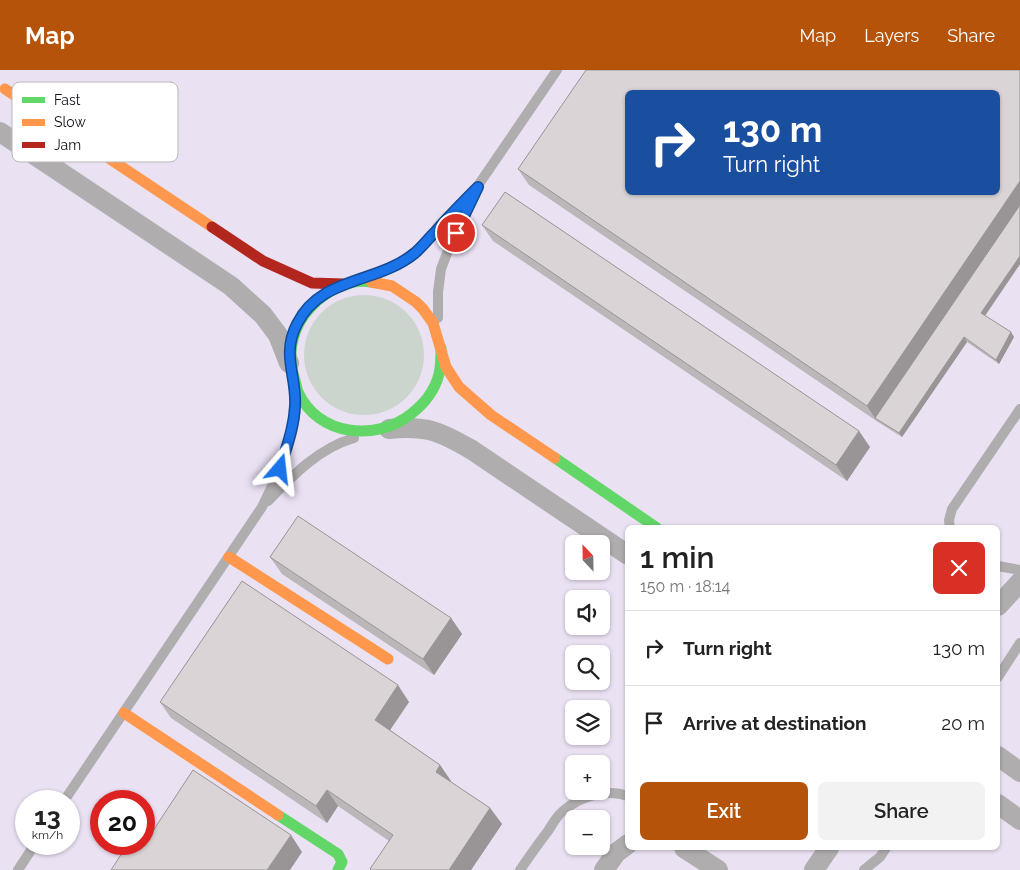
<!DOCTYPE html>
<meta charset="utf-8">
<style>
:root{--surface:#fff;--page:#f2f2f2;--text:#222;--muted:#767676;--line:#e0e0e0;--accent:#b45309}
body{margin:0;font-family:Raleway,sans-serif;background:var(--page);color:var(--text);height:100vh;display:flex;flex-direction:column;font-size:19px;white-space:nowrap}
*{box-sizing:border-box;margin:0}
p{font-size:16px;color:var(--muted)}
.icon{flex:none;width:28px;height:28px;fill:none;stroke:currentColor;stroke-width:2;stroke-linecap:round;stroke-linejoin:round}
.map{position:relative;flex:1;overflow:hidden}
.drawer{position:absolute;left:625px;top:455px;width:375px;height:325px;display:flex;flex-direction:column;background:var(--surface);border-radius:8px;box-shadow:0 1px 4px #0004}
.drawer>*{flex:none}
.banner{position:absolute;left:625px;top:20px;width:375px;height:105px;border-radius:8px;box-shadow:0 1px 4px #0004;background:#1a4fa0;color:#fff;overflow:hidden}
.needle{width:32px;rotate:338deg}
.fabs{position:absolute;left:565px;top:465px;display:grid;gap:10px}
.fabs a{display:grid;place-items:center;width:45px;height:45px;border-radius:8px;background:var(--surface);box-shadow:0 1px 4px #0004;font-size:25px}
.speed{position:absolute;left:15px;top:720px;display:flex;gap:10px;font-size:25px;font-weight:700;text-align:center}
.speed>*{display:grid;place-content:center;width:65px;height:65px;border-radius:50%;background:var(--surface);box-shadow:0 1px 4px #0004;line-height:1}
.speed small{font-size:12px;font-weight:400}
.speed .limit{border:8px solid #d22;background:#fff;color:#111}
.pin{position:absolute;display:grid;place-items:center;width:42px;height:42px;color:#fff;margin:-21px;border:2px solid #fff;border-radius:50%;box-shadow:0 1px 5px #0007}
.me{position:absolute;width:55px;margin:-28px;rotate:17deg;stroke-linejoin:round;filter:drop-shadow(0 0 4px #0008)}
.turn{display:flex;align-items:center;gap:18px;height:105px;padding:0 15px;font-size:22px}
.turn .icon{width:65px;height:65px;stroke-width:2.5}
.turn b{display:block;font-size:35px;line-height:42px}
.round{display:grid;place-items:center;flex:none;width:52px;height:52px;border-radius:8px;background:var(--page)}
.overview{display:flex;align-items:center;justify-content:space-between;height:85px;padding:0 15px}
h1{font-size:30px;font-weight:600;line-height:38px}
.cta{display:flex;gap:10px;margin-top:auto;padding:10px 15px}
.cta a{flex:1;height:58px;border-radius:8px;background:var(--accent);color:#fff;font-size:20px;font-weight:600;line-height:58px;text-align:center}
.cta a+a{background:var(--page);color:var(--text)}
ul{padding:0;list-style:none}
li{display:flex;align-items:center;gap:15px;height:75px;padding:0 15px;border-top:1px solid var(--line)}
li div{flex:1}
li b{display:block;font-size:19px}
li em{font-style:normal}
header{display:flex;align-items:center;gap:30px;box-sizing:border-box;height:70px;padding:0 25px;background:var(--accent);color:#fff}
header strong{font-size:24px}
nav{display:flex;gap:28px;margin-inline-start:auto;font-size:18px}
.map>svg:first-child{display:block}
</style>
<header>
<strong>Map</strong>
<nav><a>Map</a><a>Layers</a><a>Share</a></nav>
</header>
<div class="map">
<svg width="1020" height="800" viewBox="0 0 1020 800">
<rect width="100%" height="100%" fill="#efeaf4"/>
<path fill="#eae1f3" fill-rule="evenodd" d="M0,0H1020V800H0ZM628,22H998V122H628ZM628,458H998V778H628ZM574,474H601V501H574ZM574,529H601V556H574ZM574,584H601V611H574ZM574,639H601V666H574ZM574,694H601V721H574ZM26,731H69V774H26ZM101,731H144V774H101ZM574,749H601V776H574Z"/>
<circle fill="#cbd5ce" cx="364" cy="285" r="60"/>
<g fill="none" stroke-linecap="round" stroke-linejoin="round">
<g stroke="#b0adaf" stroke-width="10">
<path d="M373,206C415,191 442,155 472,123"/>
<polyline points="438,248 438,222 441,199 449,178 477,117 557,0"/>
<path d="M268,431C293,405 319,378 354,368"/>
<polyline points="950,458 949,450 952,439 1020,339"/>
<polyline points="998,496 1020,500"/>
<polyline points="998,607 1020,573"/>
<path d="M64,731L262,437C277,406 299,363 295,328"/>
<polyline points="18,800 35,774"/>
<path d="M520,800C529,787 538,774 548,761C552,755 556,747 562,742C578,727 606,718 628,726"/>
<polyline points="864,800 880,787 886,778"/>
</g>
<g stroke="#b0adaf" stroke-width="20">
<polyline points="0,62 231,216 263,245 278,265 289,293"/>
<path d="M389,359C427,355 441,362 472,380L628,485"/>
<polyline points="998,536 1020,512"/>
<polyline points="998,686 1020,702"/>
<polyline points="998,734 1020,750"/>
<polyline points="684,778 718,800"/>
<polyline points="604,800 616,783 628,774"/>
<polyline points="814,800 829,778"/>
</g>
<g stroke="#63d668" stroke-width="11">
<path d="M371,212C349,208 325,222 311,237C294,254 287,280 293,303C295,309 296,316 298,322C318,366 376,372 411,344C424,334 435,320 439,304C441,296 441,287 441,278"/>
<polyline points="555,388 657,458"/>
<polyline points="278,745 338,784 342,792 338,800"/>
</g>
<g stroke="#ff974d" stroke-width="11">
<polyline points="5,19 212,157"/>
<polyline points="371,212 392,216 416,232 423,239 433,253 446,297 459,317 491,345 555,388"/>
<polyline points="229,487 388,589"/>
<polyline points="124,643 278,745"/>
</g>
<polyline stroke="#b3261e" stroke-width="11" points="212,157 263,191 312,213 343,214"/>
</g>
<g fill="#bbb6b8">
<polygon points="1020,0 1020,194 985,246 1014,267 999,294 967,272 902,367 878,352 529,115 518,99"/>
<polygon points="482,155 870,377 847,411 493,171"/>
<polygon points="270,487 451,548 462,564 434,605 282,504"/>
<polygon points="160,632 409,632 390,660 440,695 451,711 451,712 490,738 502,754 471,800 371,800 389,771 338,736 327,753 171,648"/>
</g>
<g fill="#999496">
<polygon points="1020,111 1020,144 875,348 867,336"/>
<polygon points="1020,186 1020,194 984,247 981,243"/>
<polygon points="1011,262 1014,267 999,294 996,290"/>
<polygon points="964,267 967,272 902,367 899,363"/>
<polygon points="859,361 870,377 847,411 836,395"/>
<polygon points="451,548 462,564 434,605 423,589"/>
<polygon points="398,615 409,632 386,666 375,650"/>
<polygon points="440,695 451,711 447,718 436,702"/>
<polygon points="327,720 338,736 327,753 316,736"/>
<polygon points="490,738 502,754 471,800 449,800"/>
<polygon points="291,765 302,782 290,800 267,800"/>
</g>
<g fill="#dad4d6" stroke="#999496" fill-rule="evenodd">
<path d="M586,0H1020V111L867,336L518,99ZM628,22H998V122H628Z"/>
<polygon points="505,122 859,361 836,395 482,155"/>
<polygon points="1020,135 1020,186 981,243 1011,262 996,290 964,267 899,363 875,348"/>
<polygon points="298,446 451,548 423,589 270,487"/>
<polygon points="242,511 398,615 375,650 440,695 436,702 490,738 449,800 371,800 370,799 393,765 327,720 316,736 160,632"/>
<polygon points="193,700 291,765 267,800 111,800 128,774 134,774 141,779"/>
</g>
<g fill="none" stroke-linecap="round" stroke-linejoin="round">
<g stroke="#114b97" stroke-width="12">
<path id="route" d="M280,399C286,378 294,358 295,336C297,306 281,285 297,254C321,206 377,214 415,183C422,177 429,168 436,161C449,146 463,132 478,117L456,163"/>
</g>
<use href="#route" stroke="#1a73e8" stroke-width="9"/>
</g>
<rect x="12" y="12" width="166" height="80" rx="8" fill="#fff" stroke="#b8b7b8" stroke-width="1"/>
<rect x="22" y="27" width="23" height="6" fill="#63d668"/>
<rect x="22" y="49" width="23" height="7" fill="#ff974d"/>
<rect x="22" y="72" width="23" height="6" fill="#b3261e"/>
<g font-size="14" fill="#110e14">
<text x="54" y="35">Fast</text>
<text x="54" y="57">Slow</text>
<text x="54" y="80">Jam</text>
</g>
</svg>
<div class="fabs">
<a><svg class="needle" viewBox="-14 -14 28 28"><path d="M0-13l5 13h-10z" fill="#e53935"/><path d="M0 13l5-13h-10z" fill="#767676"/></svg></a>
<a><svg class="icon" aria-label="sound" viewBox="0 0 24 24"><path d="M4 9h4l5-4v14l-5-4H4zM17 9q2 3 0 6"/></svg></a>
<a><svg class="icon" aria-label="search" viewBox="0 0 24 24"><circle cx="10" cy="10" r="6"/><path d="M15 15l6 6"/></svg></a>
<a><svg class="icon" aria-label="layers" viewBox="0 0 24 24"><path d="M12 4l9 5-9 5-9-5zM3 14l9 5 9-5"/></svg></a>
<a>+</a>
<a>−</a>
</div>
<div class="speed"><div>13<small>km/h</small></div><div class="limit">20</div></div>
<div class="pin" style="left:456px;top:163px;background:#d93025"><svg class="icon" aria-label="arrive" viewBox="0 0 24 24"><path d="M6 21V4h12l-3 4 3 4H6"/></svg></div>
<svg class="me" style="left:280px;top:399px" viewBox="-20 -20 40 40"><path d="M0-17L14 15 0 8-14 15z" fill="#1a73e8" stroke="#fff" stroke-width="4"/></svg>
<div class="banner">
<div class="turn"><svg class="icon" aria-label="right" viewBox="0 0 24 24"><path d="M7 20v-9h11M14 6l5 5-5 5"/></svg><div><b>130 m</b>Turn right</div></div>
</div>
<section class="drawer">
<div class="overview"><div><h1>1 min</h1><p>150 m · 18:14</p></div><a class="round" style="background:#d93025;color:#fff"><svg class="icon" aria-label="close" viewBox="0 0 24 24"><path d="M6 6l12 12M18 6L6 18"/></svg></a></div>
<ul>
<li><svg class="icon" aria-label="right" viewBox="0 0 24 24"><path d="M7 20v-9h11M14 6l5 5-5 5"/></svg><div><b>Turn right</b></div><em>130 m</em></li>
<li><svg class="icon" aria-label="arrive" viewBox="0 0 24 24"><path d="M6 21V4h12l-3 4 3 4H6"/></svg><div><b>Arrive at destination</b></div><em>20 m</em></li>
</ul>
<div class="cta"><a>Exit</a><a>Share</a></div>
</section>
</div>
